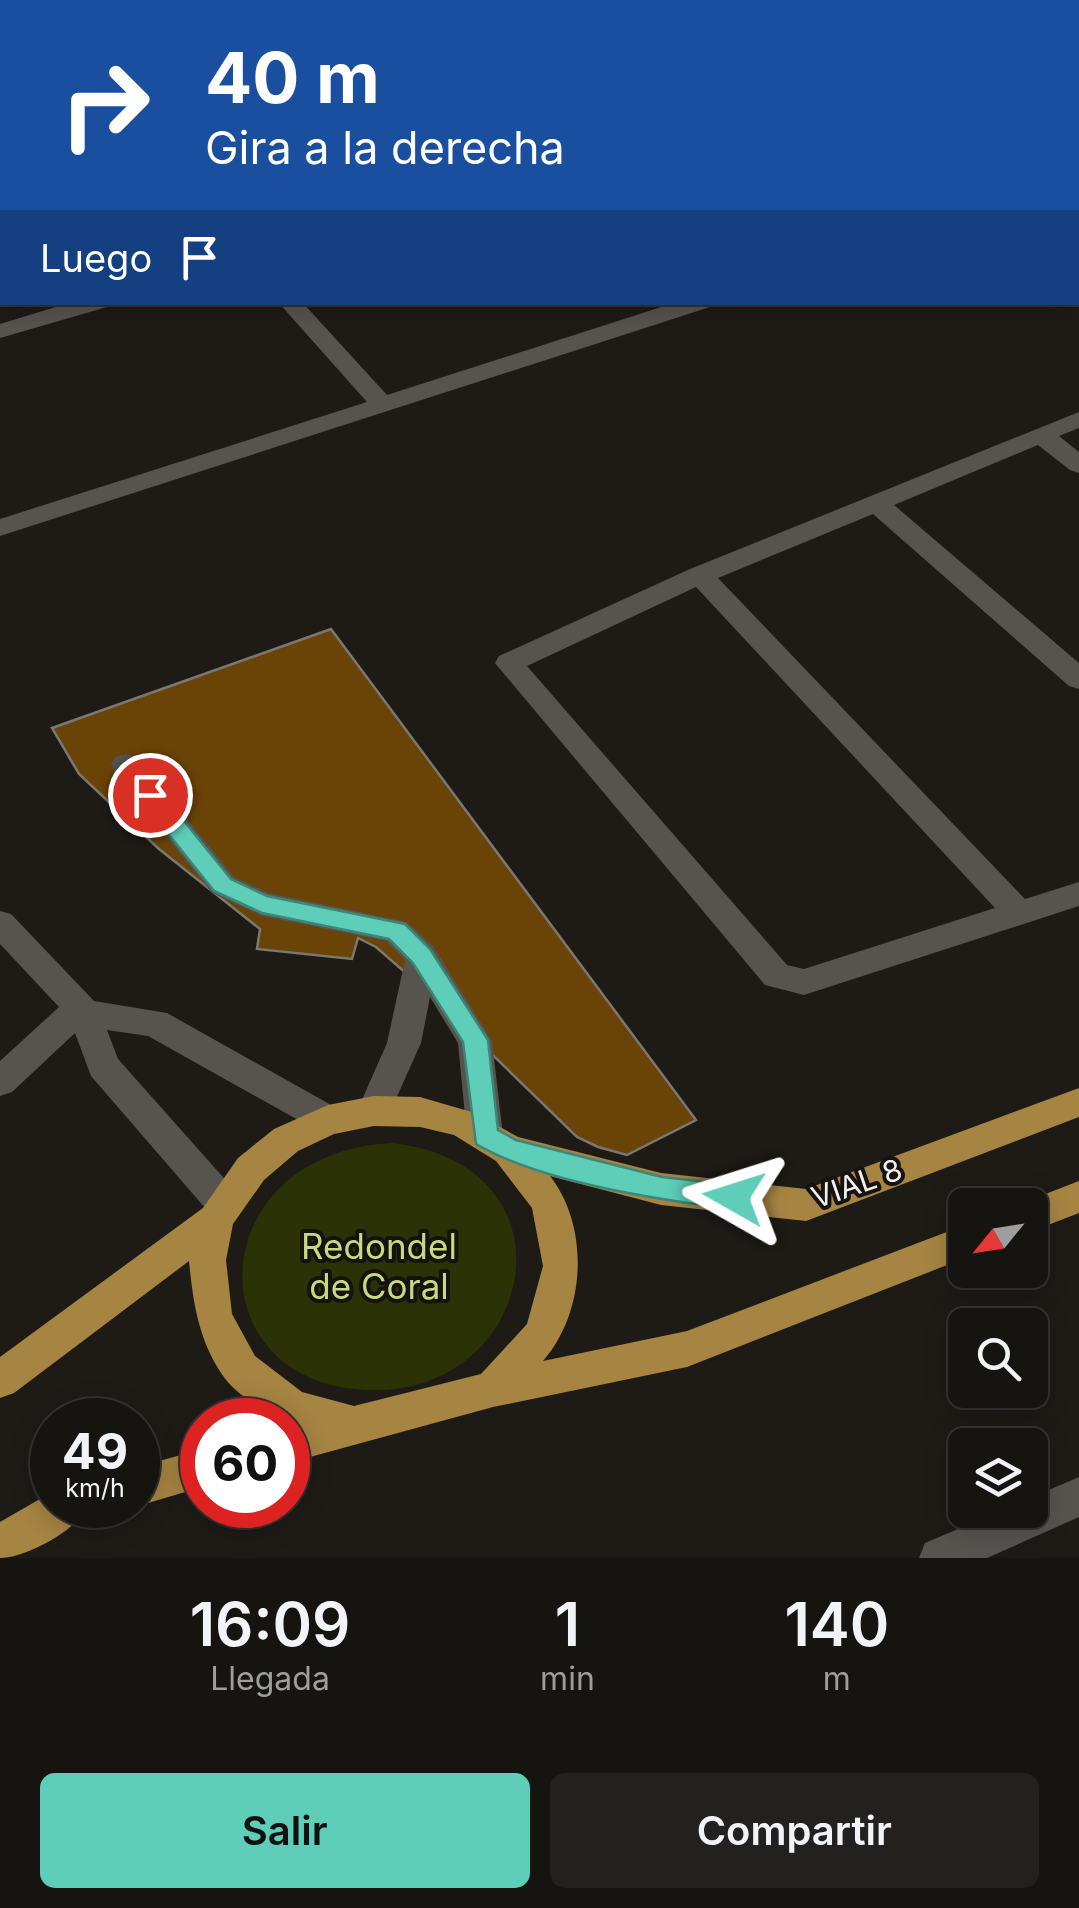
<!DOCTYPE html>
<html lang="es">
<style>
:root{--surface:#161411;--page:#23211f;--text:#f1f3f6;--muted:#9e9e9f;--line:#353331;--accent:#5eceb8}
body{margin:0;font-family:Inter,sans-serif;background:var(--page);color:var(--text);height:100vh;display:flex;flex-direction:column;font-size:38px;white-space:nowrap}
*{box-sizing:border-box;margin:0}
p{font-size:32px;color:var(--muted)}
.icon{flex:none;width:55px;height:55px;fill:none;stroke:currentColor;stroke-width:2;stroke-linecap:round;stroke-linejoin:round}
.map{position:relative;height:1558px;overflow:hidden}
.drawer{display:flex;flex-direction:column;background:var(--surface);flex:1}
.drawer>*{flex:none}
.guide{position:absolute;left:0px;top:0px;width:1080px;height:305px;box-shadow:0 5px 25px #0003,0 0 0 2px var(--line);background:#1a4fa0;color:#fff;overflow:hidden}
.needle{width:65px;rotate:240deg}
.controls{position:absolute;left:948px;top:1188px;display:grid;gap:20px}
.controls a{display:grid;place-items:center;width:100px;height:100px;border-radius:15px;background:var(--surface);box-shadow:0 5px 25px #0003,0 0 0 2px var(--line);font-size:50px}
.speed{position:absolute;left:30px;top:1398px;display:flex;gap:20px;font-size:50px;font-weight:700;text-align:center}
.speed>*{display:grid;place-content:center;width:130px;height:130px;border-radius:50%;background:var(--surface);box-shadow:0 5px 25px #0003,0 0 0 2px var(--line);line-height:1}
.speed small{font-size:25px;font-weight:400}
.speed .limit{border:15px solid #d22;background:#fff;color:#111}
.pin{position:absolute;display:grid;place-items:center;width:85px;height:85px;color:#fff;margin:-42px;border:5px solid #fff;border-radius:50%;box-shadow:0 2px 10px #0007}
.me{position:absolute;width:110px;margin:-55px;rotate:276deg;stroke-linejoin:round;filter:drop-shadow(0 0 8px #0008)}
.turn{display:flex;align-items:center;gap:35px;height:210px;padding:0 40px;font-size:45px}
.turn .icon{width:130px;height:130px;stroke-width:2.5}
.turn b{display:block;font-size:70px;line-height:85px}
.then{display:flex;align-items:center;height:95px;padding:0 40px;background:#0003;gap:20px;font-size:38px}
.eta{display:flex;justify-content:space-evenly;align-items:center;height:170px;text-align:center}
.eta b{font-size:60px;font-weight:600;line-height:70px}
.button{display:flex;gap:20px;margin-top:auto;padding:20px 40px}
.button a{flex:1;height:115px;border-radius:15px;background:var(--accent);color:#111;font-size:40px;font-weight:600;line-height:115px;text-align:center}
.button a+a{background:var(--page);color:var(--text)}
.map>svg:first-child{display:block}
</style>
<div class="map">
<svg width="1079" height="1558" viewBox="0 0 1079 1558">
<rect width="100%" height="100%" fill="#1e1b17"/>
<path fill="#2b3306" d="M392,1143C584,1165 536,1397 367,1390C193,1383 201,1153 392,1143Z"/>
<polygon fill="#6a4307" stroke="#7b7773" stroke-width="2.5" points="331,629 696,1120 627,1155 598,1147 577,1137 431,995 376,947 358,938 352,959 257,949 260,929 159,849 79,774 52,728"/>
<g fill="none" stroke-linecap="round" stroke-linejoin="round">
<g fill="#575450" fill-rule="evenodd">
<polygon points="1,0 21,0 22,2 2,3"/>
<polygon points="284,0 304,0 305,2 285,2"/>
<polygon points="503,0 524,0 525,2 504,2"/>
<rect x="1078" y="175" width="1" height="12"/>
<polygon points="72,302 110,302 107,307 0,338 0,324"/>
<polygon points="278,302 302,302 387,395 677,302 713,302 710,307 0,536 0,519 367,402"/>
<path d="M1079,412V428L1059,436L1079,452V473L1070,470L1038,445L894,505L1079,663V689L1069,686L873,514L718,578L1025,899L1079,882V906L804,995L765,985L495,663L499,656L690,569ZM696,587L995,908L804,969L787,965L527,666Z"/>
<polygon points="126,754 137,757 234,877 269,893 407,922 434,947 492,1041 503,1136 497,1147 485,1151 473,1147 467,1136 458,1043 430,997 421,1043 386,1121 374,1126 362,1121 357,1111 387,1043 405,960 386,941 262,916 212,893 115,773 111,765 115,757"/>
<polygon points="0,911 11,914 94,1001 167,1013 340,1110 346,1120 340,1130 328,1135 316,1130 148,1036 107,1030 118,1059 238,1194 243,1205 238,1216 225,1221 212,1216 91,1076 75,1033 12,1092 0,1096 0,1061 59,1007 0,944"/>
<polygon points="1079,1477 1079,1517 987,1558 919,1558 925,1543 1003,1510 1030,1510 1030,1498"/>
</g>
<g fill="#a68543" fill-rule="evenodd">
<path d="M1079,1088V1117L806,1221L661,1205L550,1176C590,1227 586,1312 543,1361L687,1331L965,1225V1258L687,1367L493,1407L288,1463V1420H277C262,1408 239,1396 227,1381C199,1345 193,1303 189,1261L14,1393L0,1398V1357L203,1208L238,1158L274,1129L328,1105L374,1096L420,1097L475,1113L518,1137L661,1173L806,1189ZM374,1126L420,1127L454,1135L496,1161L532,1208L543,1266L527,1324L481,1374L354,1406L302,1392L255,1356L232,1314L226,1260L233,1224L264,1180L298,1151L334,1134Z"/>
<polygon points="1079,1181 1079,1213 1030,1232 1030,1205 1017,1205"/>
<polygon points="202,1449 202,1487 138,1506 137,1505 138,1467"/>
<path d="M52,1492V1505H89C79,1529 26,1558 0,1558V1522Z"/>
</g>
</g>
<path fill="#5eceb8" stroke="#3d8678" stroke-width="2.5" d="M150,786L158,789L231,879L267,896L405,924L430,949L488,1040L498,1130L516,1140L662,1177L734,1185L743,1189L747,1197L743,1205L734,1209C658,1200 541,1182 476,1144L463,1042L413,963L389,939L262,913L214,891L142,801L139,795Z"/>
<g text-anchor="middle" stroke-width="8" stroke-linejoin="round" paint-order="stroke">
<g font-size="30" fill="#f4f2ef" stroke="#15120f">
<text transform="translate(857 1184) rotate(-19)" y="10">VIAL 8</text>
</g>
<g font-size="35" fill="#c7da80" stroke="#15120f">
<text x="379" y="1259">Redondel<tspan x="379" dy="40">de Coral</tspan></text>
</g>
</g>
</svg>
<div class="controls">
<a><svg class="needle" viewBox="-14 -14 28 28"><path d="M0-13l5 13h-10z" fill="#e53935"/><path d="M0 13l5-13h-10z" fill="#9e9e9f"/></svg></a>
<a><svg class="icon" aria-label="search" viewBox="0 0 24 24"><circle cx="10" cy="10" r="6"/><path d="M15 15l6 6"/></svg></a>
<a><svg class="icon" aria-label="layers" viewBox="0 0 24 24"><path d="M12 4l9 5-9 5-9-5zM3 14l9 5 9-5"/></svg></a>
</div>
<div class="speed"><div>49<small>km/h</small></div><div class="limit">60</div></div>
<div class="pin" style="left:150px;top:795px;background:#d93025"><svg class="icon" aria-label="arrive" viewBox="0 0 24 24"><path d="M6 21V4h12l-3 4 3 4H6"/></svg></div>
<svg class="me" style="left:734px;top:1197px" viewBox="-20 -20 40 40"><path d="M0-17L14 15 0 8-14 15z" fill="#5eceb8" stroke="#fff" stroke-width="4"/></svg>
<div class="guide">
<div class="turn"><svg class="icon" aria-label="right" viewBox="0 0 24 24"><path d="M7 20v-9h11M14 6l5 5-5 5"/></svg><div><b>40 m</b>Gira a la derecha</div></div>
<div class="then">Luego<svg class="icon" aria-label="arrive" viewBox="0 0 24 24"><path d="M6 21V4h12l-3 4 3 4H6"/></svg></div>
</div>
</div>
<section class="drawer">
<div class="eta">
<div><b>16:09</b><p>Llegada</p></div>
<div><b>1</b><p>min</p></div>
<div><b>140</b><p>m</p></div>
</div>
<div class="button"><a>Salir</a><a>Compartir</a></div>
</section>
